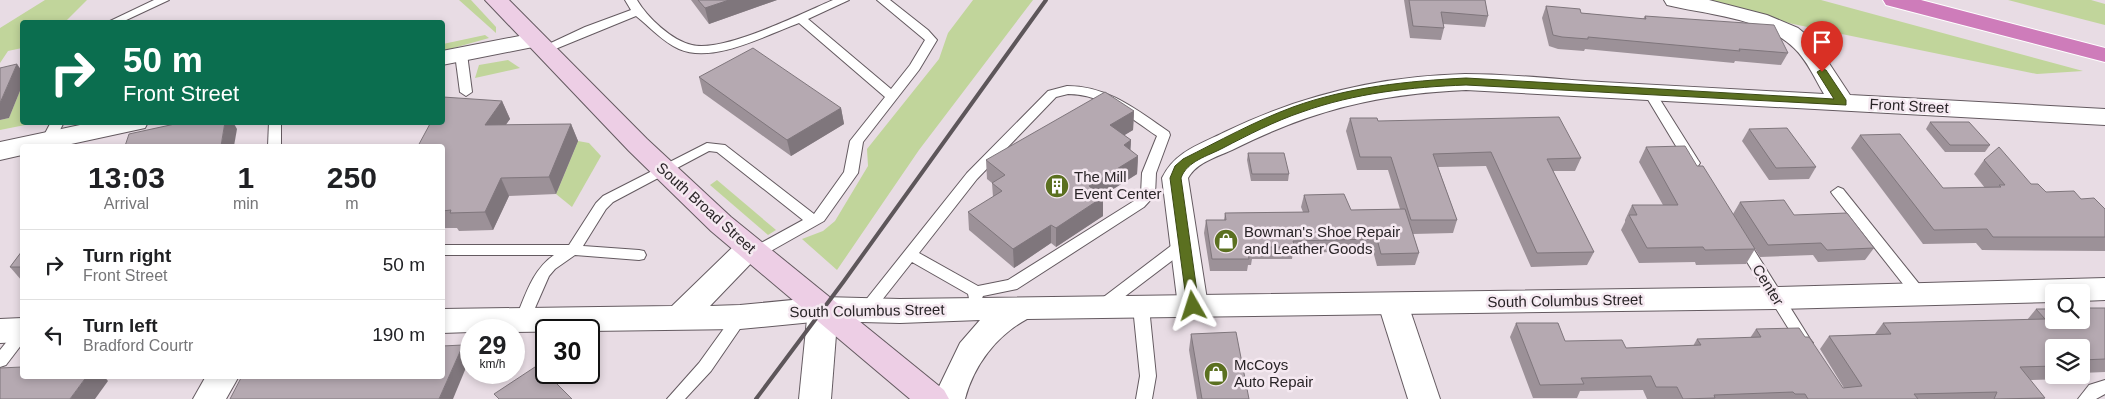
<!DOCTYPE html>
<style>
:root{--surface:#fff;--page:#f2f2f2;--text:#202124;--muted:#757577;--line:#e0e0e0}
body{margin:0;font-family:Helvetica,sans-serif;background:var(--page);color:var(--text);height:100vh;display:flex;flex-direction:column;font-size:19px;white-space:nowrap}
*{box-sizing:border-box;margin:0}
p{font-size:16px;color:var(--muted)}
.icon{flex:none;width:28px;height:28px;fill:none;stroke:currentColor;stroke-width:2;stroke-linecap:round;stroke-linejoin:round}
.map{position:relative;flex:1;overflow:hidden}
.panel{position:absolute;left:20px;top:144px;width:425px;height:235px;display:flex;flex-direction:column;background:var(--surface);border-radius:5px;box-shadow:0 2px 8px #0003}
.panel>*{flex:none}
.banner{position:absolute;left:20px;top:20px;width:425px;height:105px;border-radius:5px;box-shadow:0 2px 8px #0003;background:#0b6e4f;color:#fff;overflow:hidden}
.fabs{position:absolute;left:2045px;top:284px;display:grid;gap:10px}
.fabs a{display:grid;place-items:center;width:45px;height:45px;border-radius:5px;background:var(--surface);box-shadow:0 2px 8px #0003;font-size:25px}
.speed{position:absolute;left:460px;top:319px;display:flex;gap:10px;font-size:25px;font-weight:700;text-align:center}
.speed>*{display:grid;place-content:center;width:65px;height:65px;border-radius:50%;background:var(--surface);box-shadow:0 2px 8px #0003;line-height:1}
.speed small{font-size:12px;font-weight:400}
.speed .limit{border:2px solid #111;border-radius:8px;background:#fff;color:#111}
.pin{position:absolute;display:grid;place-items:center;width:42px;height:42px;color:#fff;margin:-51px -21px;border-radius:50% 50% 50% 0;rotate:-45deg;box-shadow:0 0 5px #0007}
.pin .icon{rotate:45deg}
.me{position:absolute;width:55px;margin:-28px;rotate:354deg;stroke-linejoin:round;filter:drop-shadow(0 0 4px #0008)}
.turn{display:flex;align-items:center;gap:18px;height:105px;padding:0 20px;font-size:22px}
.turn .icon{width:65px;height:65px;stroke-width:2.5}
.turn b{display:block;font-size:35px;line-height:42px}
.eta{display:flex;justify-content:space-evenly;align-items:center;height:85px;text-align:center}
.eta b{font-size:30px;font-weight:800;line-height:35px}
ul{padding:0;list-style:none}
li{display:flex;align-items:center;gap:15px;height:70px;padding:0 20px;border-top:1px solid var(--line)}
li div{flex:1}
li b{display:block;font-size:19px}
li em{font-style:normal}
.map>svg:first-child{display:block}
</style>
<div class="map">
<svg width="2105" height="399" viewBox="0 0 2105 399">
<rect width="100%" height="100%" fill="#e8dce4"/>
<g fill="#c1d59b">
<polygon points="45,0 87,0 65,22 22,22 22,48 8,51 0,63 0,28"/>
<polygon points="459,0 471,0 496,27 496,33"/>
<polygon points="973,0 1033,0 919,150 837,270 802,239 823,231 835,221 868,166 867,149 939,59 948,33"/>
<polygon points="1703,0 1821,0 2083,71 2037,74 1793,24"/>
<polygon points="2008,0 2091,0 2105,4 2105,25"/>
<polygon points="485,35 489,38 443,51 443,44"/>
<polygon points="508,60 520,68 475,78 479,65"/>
<polygon points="22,86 22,122 35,123 0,130 0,120 9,118"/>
<polygon points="578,141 589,143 601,156 572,207 556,194"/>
<polygon points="717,180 776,230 768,235 710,185"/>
</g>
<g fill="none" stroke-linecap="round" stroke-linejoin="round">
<g stroke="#645a60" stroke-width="2">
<g id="service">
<polygon points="154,0 169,0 122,22 108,22"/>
<path d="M625,0H637C647,17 672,41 692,45C723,53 803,13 833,0H849L808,19L891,89L910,65L925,40L877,0H890L928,30L937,40L919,70L863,142L858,173L824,221L760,257H750L748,253L750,249L803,220L717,152L709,151L613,202L606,209L583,246L639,250L644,251L646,255L644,259L639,260L575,255L555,269L549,276L528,324H518L515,320C525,297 532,270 554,255H442V245H569L596,203L603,196L707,143L725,145L814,214L844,172L850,141L885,97L799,23C766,35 713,64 679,49C663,42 650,27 636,16L548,52H540L538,49L585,27L631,10Z"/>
<polygon points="461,50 467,54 472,92 466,96 460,92 455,54"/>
<path d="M1067,86C1108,86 1137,110 1169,132L1170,135L1156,173L1155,195L1144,207L1017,289L983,296L980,303H970L968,294L912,262L871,314H861L858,310L861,306L967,173L1048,91ZM1068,94C1103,94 1129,117 1157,136L1142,173L1141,194L1134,201L1008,280L978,286L919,253L977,179L1056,97Z"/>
<polygon points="1650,89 1654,90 1698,160 1700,163 1698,166 1688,166 1644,93"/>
<polygon points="51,122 64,122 53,144 48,145 41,141"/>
<polygon points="269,122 281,122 281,146 268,146"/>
<polygon points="1838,187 1843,189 1924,290 1926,294 1924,298 1914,298 1833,195 1831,192"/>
<polygon points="1741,236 1746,237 1810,339 1813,343 1810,347 1805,349 1800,347 1734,241 1736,237"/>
<polygon points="1185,238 1190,239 1192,243 1190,247 1107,310 1097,310 1094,306 1097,302 1180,239"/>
<polygon points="1141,301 1146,303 1149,307 1156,376 1152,399 1136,399 1140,376 1133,307 1136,303"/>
<polygon points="740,311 745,313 748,317 711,371 685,399 667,399 699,363 735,313"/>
<polygon points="22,327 22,344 6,365 0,367 0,350 17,329"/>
<polygon points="2105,380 2105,394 2096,399 2078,399 2089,385"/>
</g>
</g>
<g stroke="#645a60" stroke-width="2">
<g id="minor">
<path d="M1664,0H1709L1767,15L1798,28L1815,42L1850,95L2105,109V125L1466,90C1377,94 1312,110 1232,150C1217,157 1197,162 1188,178L1208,306L1204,314L1193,317L1182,314L1178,306L1162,178C1175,151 1201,144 1227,131C1301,95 1383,76 1465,74C1510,74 1556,79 1601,82C1675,86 1749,90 1824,94C1815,79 1807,60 1794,48C1762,17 1708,15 1667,5Z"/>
<polygon points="1393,293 1404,296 1408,304 1440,399 1408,399 1378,304 1382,296"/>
<polygon points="823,297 834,301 838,309 831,399 799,399 808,309 812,301"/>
<polygon points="206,376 239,376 226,399 193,399"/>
</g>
</g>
<g stroke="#645a60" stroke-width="2">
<g id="tertiary">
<polygon points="535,33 543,35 547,40 543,45 442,65 442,51"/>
<polygon points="94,122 148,122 145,128 62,146 22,146 22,155 0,160 0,142"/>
<path d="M749,238L759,241L763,248L759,255L710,306L740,305L823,297L900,299L1776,287L2105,278V300L2081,301V292H2054V302L1776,309L1027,319C996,336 974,365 965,399H933L960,343L980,320L900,323L823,321L740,329L514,332V330H471V332L442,333V309L672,306L739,241Z"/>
<polygon points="22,318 22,342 0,343 0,319"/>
</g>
</g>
<g stroke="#645a60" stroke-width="2">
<polygon id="secondary" points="485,0 509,0 647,139 731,217 944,390 949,399 910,399 711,231 629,151"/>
</g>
<g stroke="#fff" stroke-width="2">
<polygon id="trunk" points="1883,0 1921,0 2105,48 2105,62 1886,5"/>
</g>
<use href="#service" fill="#fff" fill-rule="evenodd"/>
<use href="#minor" fill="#fff" fill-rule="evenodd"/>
<use href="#tertiary" fill="#fff" fill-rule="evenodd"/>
<use href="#secondary" fill="#edcee5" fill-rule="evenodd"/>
<use href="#trunk" fill="#ce7cba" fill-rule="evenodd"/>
<polyline stroke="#5d565a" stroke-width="4" points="756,399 844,281 1046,0"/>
</g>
<g fill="#9c9198">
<polygon points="691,0 777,0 709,24"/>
<polygon points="1404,0 1485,0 1488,16 1485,27 1443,24 1444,28 1441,40 1410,38"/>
<polygon points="1546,6 1581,13 1643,19 1645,16 1788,53 1781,65 1735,61 1734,63 1585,49 1584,51 1558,49 1549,46 1542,18"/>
<polygon points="699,77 841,108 844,124 791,156 703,93"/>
<polygon points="502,101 510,119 505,125 571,124 578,141 556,194 509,196 493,230 459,231 457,228 442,228 442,146 428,122 442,122"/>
<polygon points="1134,111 1133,130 1124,135 1131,140 1130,150 1138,156 1137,174 1102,196 1103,216 1056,247 1051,243 1014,268 969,230 968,212 993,197 992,183 987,179 986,160"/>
<polygon points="1350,118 1378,121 1581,158 1575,171 1553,171 1594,252 1587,265 1531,267 1486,166 1438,167 1457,220 1453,233 1413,234 1419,253 1415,265 1377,266 1373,251 1293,253 1292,259 1252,259 1251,265 1248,265 1247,271 1210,271 1204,233 1206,220 1224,220 1225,213 1303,212 1301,207 1304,195 1351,210 1400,209 1388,170 1357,170 1346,131"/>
<polygon points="1930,122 1990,145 1985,152 1945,152 1926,129"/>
<polygon points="1749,129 1816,167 1809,179 1769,180 1742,141"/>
<polygon points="1860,135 1943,188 1985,188 1974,174 1984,160 2031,184 2046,192 2081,199 2105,209 2105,251 1982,250 1976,243 1923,244 1851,148"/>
<polygon points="1646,147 1697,166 1755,249 1746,264 1696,265 1695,262 1639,263 1621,230 1625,222 1625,220 1632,205 1663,205 1639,162"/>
<polygon points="1248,153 1289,174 1288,181 1251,181 1247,160"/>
<polygon points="1740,202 1794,215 1874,248 1865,260 1818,262 1813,255 1760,257 1733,214"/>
<polygon points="22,251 22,281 10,267"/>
<polygon points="2105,308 2105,372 2081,373 2081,348 2054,348 2054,375 2068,375 2064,379 2030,380 2045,398 2044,399 1647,399 1643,390 1580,391 1577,398 1533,398 1510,337 1516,323 1565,341 1626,348 1693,346 1697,339 1750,338 1756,329 1805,337 1843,388 1844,388 1820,349 1829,336 1875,334 1883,323 2027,320 2036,309"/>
<polygon points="1191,334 1249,399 1197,399 1189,350"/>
</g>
<g fill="#7f767c">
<polygon points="729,0 777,0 709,24 705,8"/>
<polygon points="17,64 22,71 22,86 9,118 0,120 0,103"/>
<polygon points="502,101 510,119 493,143 485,125"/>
<polygon points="841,108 844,124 791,156 787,140"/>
<polygon points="1134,111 1133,130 1110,144 1110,125"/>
<polygon points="225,122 233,122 237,129 234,146 221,146"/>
<polygon points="571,124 578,141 556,194 549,177"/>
<polygon points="1131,140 1130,159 1124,145"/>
<polygon points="1138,156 1137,174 1088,205 1089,186"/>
<polygon points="501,178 509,196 493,230 485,212"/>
<polygon points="1103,197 1103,216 1056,247 1056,228"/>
<polygon points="1051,225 1051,243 1014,268 1013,249"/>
<polygon points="463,345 470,358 453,399 439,399"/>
<polygon points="87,376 104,376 108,381 95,399 70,399"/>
</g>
<g fill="#b5a9b1" stroke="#7f767c">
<polygon points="698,0 729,0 705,8"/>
<polygon points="1409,0 1485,0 1488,16 1441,12 1444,28 1413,26"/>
<polygon points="1546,6 1580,9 1581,13 1646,19 1645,16 1774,25 1788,53 1739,49 1740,51 1588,37 1588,39 1562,37 1553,35"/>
<polygon points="753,48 841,108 787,140 699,77"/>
<polygon points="17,64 0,103 0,68"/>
<polygon points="1105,92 1134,111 1110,125 1131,140 1124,145 1138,156 1089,186 1103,197 1056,228 1051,225 1013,249 968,212 1002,191 992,183 1005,175 986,160"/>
<polygon points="443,97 502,101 485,125 571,124 549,177 501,178 485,212 450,213 451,210 442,211 442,146 418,146 431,122 442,122 442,98"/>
<polygon points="1559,117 1581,158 1547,159 1594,252 1537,253 1491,152 1433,154 1457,220 1411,220 1391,157 1360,157 1350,118 1377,118 1378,121"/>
<polygon points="184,122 225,122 221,146 125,146 129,134"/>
<polygon points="1930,122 1969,122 1990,145 1950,145"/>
<polygon points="1787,128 1816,167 1776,168 1749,129"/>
<polygon points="1900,134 1943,188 2001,187 1999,185 2005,185 1984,160 1999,147 2031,184 2038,184 2046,192 2074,191 2081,199 2094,198 2105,209 2105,237 1993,237 1987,229 1934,230 1860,135"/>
<polygon points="1685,146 1697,166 1703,166 1755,249 1705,250 1703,247 1647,248 1629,215 1637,215 1632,205 1678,205 1646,147"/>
<polygon points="1248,153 1284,153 1289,174 1252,174"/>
<polygon points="1344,194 1351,210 1405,209 1419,253 1381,254 1377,239 1293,241 1295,247 1252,247 1253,253 1248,253 1249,259 1212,259 1206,220 1226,220 1225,213 1309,212 1304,195"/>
<polygon points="1784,200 1794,215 1847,213 1874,248 1827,250 1821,243 1768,245 1740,202"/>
<polygon points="22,251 22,267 10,267"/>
<polygon points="2081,308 2105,308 2105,359 2081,360 2081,348 2054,348 2054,366 2020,367 2045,398 1994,399 1997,392 1914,394 1918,399 1808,399 1805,394 1795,394 1793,392 1714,395 1715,398 1683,399 1677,387 1656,387 1651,376 1581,378 1584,384 1540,385 1516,323 1558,323 1565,341 1622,340 1626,348 1701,345 1697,339 1761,337 1756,329 1799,328 1805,337 1809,337 1843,388 1862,386 1829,336 1891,334 1883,323 2045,319 2036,309 2054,309 2054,320 2081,320"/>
<polygon points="1236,332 1249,399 1202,399 1191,334"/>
<polygon points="463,345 439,399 230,399 242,376 442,376 442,346"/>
<polygon points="538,365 572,399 499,399 494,394"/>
<polygon points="22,367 22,376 87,376 70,399 0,399 0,368"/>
</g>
<path fill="#5b7020" stroke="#3b4915" d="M1822,69L1826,70L1846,100V105L1466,85C1411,87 1355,93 1302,112C1275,121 1248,135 1223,148C1208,156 1187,161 1181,178L1199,306L1193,310L1187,306L1170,178L1175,166L1183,159C1219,141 1255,121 1293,107C1348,87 1408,81 1466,78L1834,99L1817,72Z"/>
<defs>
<g id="building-disc" transform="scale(1.25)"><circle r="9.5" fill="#5b7020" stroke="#f5e9f1"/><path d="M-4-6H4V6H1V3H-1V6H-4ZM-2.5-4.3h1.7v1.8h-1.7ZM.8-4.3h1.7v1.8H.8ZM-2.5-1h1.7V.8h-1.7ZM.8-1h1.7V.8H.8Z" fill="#fff"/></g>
<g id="shop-disc" transform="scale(1.25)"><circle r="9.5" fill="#5b7020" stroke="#f5e9f1"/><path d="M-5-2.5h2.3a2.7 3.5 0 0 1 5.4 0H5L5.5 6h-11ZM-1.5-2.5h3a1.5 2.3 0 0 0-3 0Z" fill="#fff"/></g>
</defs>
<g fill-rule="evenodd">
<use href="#building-disc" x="1057" y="186"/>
<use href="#shop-disc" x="1226" y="241"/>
<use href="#shop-disc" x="1216" y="374"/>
</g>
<g text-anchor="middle" stroke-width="5" stroke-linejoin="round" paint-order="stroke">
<g font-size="15" fill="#2a2528" stroke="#f5e9f1">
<text transform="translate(1909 106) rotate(3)" y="5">Front Street</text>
<text transform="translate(706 208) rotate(42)" y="5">South Broad Street</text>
<text transform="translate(1768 285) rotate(58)" y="5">Center</text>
<text transform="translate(1565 301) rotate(-1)" y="5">South Columbus Street</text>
<text transform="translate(867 311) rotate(-1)" y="5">South Columbus Street</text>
</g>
<g font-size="15" fill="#2a2528" stroke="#f5e9f1" text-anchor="start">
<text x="1074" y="182">The Mill<tspan x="1074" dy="17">Event Center</tspan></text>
<text x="1244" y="237">Bowman's Shoe Repair<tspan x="1244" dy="17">and Leather Goods</tspan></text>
<text x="1234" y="370">McCoys<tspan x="1234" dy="17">Auto Repair</tspan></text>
</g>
</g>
</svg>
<div class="fabs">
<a><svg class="icon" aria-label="search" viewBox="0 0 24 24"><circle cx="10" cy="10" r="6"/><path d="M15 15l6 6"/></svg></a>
<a><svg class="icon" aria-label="layers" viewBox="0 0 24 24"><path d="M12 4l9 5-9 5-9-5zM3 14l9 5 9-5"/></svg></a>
</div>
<div class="speed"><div>29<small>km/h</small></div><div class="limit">30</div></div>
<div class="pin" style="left:1822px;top:72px;background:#d93025"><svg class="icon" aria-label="arrive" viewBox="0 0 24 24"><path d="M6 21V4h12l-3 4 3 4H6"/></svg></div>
<svg class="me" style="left:1193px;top:306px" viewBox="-20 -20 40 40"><path d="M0-17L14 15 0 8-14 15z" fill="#5b7020" stroke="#fff" stroke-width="4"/></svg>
<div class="banner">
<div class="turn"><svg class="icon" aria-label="right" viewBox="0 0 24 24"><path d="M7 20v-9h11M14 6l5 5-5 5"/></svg><div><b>50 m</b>Front Street</div></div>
</div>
<section class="panel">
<div class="eta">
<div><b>13:03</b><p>Arrival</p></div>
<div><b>1</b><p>min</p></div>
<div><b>250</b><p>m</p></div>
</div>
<ul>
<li><svg class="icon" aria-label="right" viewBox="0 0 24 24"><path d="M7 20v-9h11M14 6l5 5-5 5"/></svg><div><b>Turn right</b><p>Front Street</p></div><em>50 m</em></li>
<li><svg class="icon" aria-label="left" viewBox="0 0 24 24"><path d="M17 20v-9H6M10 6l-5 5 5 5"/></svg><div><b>Turn left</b><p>Bradford Courtr</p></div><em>190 m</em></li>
</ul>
</section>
</div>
